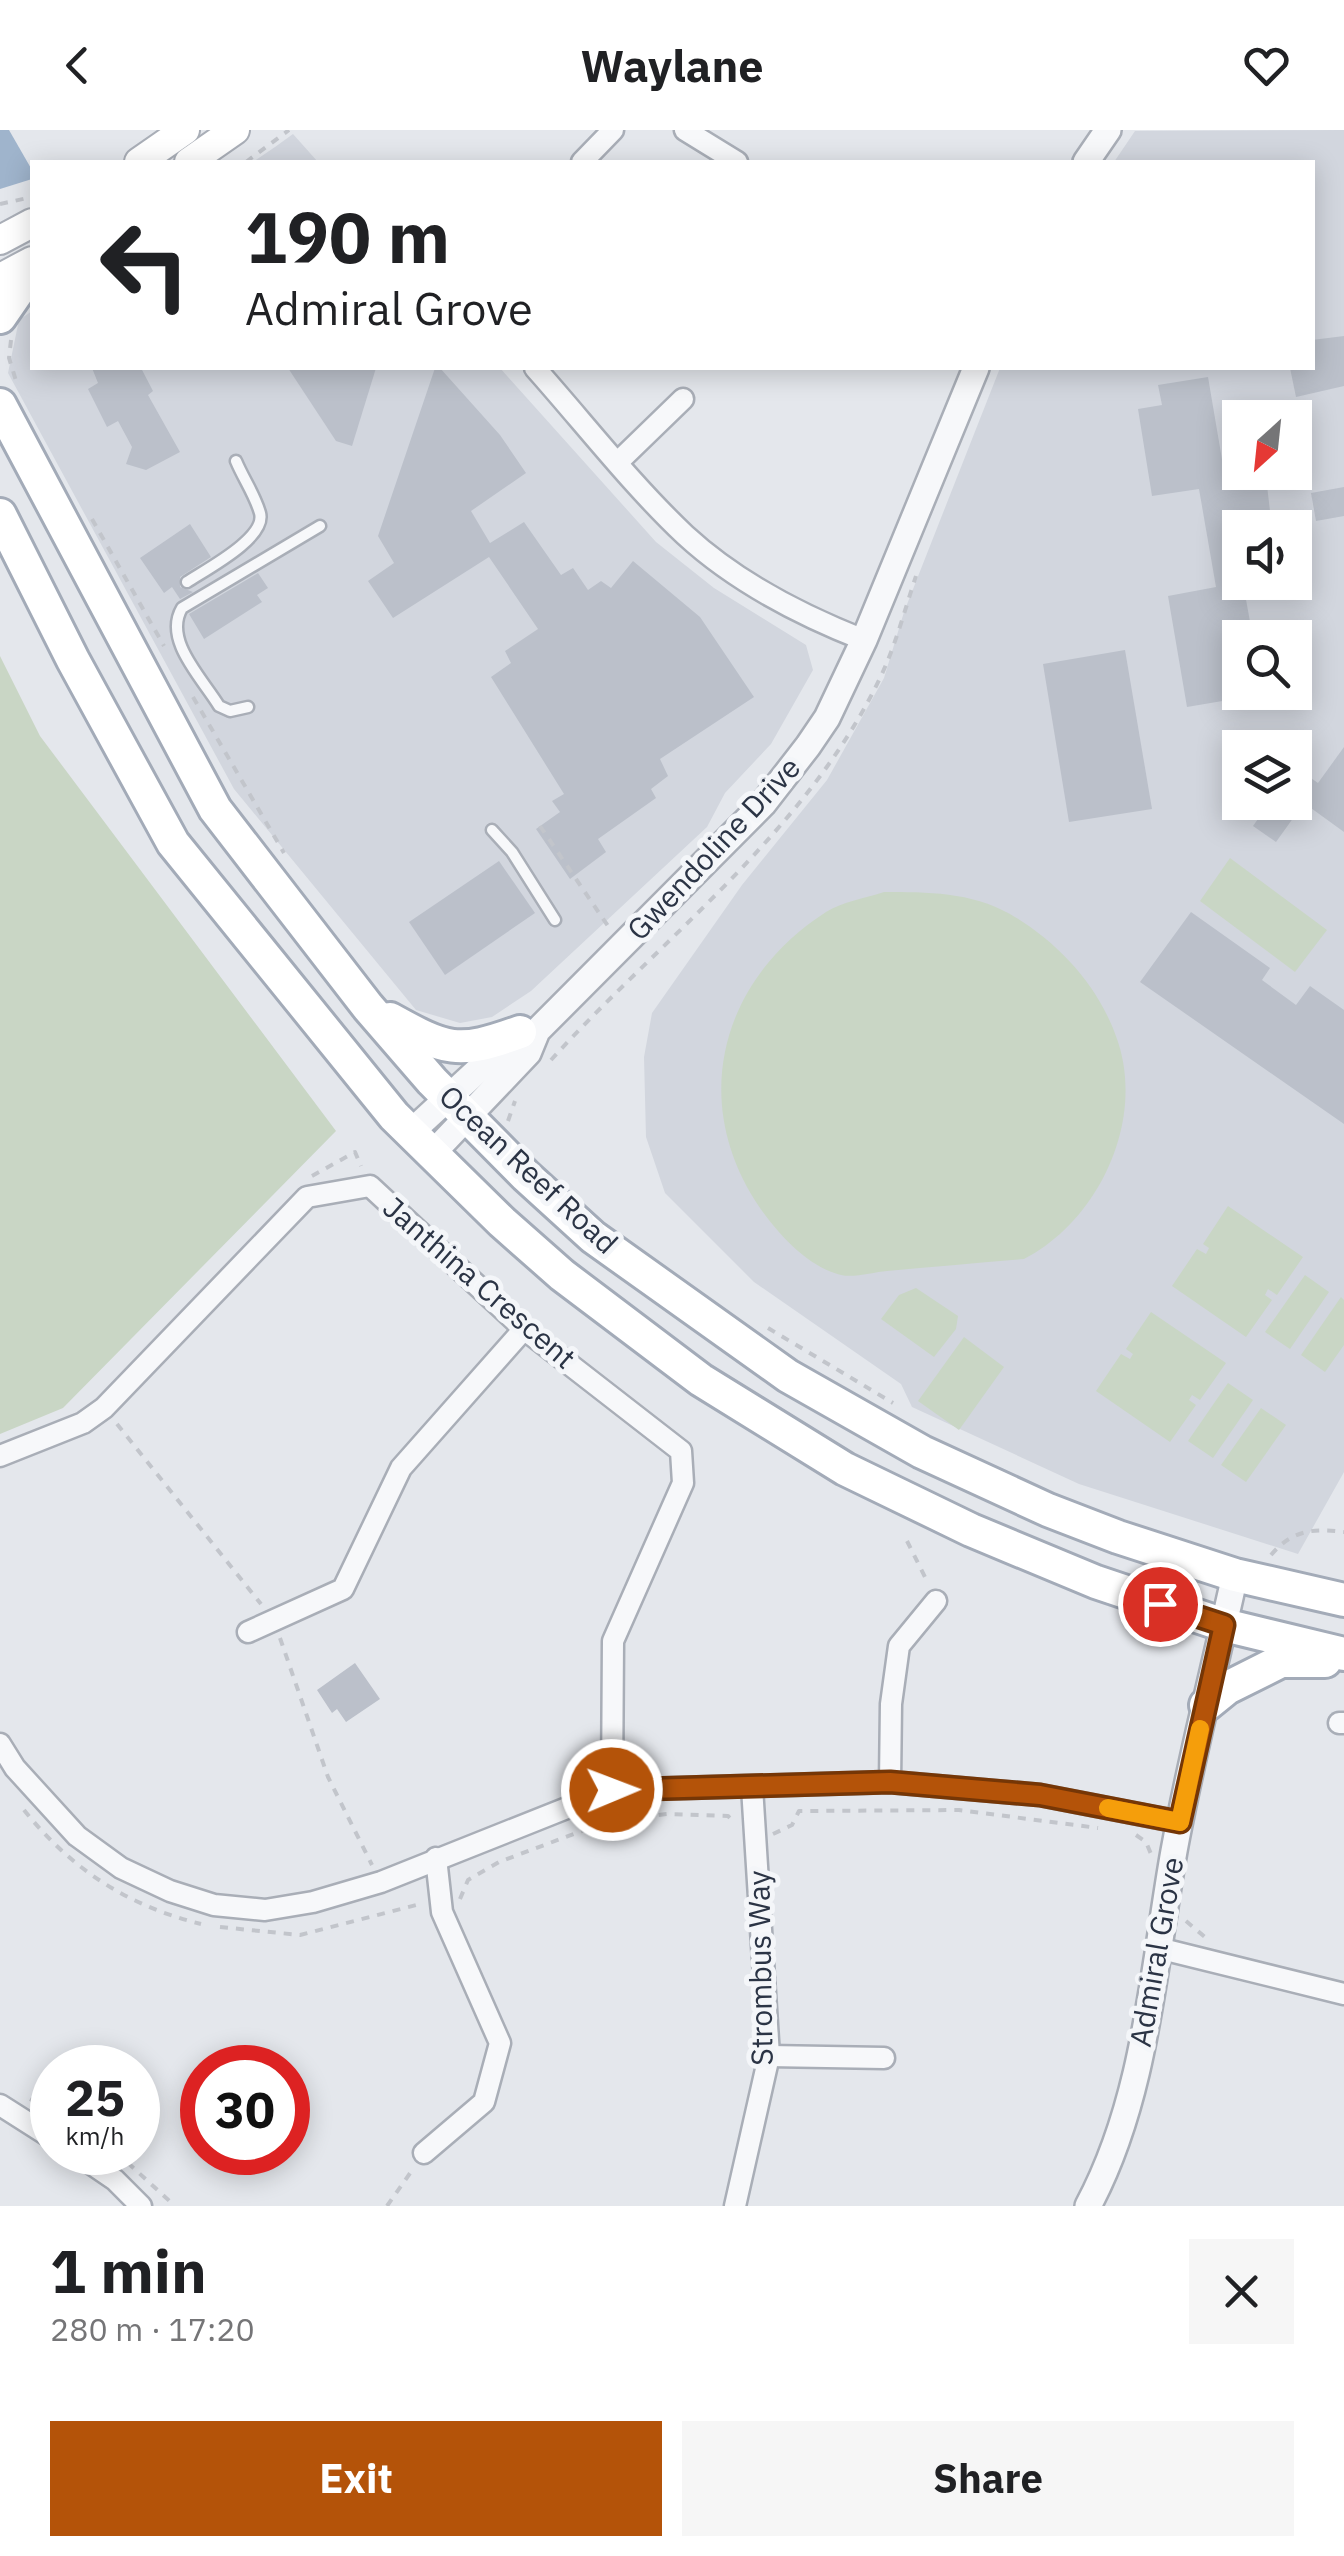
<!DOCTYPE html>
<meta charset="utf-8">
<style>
:root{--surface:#fff;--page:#f6f6f6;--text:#202124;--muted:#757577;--accent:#b45309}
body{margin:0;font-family:"IBM Plex Sans",sans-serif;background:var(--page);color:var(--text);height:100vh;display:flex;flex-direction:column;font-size:38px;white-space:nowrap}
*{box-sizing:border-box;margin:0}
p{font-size:32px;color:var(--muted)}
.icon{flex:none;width:55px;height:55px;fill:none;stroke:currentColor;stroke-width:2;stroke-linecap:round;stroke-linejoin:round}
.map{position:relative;height:2076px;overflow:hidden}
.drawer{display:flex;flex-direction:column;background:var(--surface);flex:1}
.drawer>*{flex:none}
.banner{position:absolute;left:30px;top:30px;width:1285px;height:210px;border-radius:0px;box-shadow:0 5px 25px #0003;background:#fff;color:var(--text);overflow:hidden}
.needle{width:65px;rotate:207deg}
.fabs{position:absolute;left:1222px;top:270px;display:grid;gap:20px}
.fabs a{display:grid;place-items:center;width:90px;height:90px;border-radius:0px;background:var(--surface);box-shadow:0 5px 25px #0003;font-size:50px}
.speed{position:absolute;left:30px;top:1915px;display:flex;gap:20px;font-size:50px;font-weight:700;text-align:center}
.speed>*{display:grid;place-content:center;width:130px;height:130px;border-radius:50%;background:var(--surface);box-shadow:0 5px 25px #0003;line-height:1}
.speed small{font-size:25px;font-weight:400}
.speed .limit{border:15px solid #d22;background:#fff;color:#111}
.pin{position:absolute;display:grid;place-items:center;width:85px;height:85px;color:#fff;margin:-42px;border:5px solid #fff;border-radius:50%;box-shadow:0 2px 10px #0007}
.me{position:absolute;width:110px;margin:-55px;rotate:89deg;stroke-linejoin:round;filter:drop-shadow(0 0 8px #0008)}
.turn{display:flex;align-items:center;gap:35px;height:210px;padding:0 50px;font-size:45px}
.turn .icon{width:130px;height:130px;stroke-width:2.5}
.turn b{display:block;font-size:70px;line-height:85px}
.round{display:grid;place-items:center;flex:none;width:105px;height:105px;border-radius:0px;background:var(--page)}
.head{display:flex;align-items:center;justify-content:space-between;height:170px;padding:0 50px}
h1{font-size:60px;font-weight:700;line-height:75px}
.primary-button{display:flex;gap:20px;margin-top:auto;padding:20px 50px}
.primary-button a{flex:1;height:115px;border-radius:0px;background:var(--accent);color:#fff;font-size:40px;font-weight:700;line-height:115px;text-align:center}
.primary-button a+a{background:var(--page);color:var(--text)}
header{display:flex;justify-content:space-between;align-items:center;height:130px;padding:0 50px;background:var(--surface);font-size:45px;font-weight:700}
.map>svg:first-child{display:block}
</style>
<header><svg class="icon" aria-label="back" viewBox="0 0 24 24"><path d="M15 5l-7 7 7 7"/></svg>Waylane<svg class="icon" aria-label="heart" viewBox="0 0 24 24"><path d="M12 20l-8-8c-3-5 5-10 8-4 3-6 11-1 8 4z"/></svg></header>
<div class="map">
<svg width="1344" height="2076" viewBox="0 0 1344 2076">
<rect width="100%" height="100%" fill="#e4e7ec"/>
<g fill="#d2d6de" fill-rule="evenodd">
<path d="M1344,0V1342L1298,1424L1079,1354L912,1277L901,1254L754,1152L665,1063L646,1007L644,927L652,883L742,755L827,650L884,548L904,482L1000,238H1312V32H1114L1135,1ZM1240,288H1295V342H1240ZM1240,398H1295V452H1240ZM1240,508H1295V562H1240ZM1240,618H1295V672H1240Z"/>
<polygon points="293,4 318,32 253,32 275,17"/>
<polygon points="32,181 32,238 500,238 656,412 714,458 806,515 813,540 771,614 725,663 707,697 531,861 492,887 460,893 416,880 234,659 8,243 19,190"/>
</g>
<g fill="#c9d6c5">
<polygon points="0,526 40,606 336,1001 63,1278 0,1304"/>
<polygon points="1230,728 1327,800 1295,842 1200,771"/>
<path d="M884,762C927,762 971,762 1010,784C1058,812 1099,856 1117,909C1146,991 1098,1091 1024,1129C978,1133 933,1137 887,1141C874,1142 854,1148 841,1145C808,1137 779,1105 760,1078C688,973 720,850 826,782C842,772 866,768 884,762Z"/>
<polygon points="1228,1076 1303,1127 1277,1165 1268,1159 1265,1165 1272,1170 1246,1207 1172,1156 1197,1119 1206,1124 1209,1118 1203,1114"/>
<polygon points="1305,1145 1329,1162 1290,1219 1265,1202"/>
<polygon points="916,1158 958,1186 956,1199 934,1227 881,1189 899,1165"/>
<polygon points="1341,1167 1344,1170 1344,1215 1325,1242 1301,1225"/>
<polygon points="1151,1182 1226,1233 1200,1270 1192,1265 1189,1270 1196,1275 1170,1312 1096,1261 1121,1224 1130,1229 1133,1224 1126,1219"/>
<polygon points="964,1207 1004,1237 959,1300 918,1271"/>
<polygon points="1228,1253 1253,1270 1213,1328 1188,1311"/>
<polygon points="1261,1278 1286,1295 1246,1352 1221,1335"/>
</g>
<polygon fill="#9fb4cc" points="0,0 9,0 32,40 32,49 0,59"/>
<g fill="#bbc0ca">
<polygon points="1344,206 1344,256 1296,267 1290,238 1312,238 1312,210"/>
<polygon points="92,238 141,238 153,261 148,265 180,322 146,340 126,334 132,317 118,291 107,297 88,259 98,253"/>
<polygon points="288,238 376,238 352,316 336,311"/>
<polygon points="435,238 440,238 500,305 526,343 471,381 490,413 524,392 561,445 573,438 588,460 601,451 611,458 633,431 700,487 754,567 660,629 668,646 651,659 656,668 598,709 606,722 570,749 536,699 560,682 552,671 564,664 491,547 511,533 505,521 538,499 489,427 393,488 368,451 394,433 378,406"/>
<polygon points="1208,247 1226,353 1266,347 1272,398 1233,398 1253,508 1240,508 1240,568 1187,577 1168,466 1216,457 1199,359 1152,366 1138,279 1162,275 1158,255"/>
<polygon points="1344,357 1344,386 1316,391 1311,363"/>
<polygon points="190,394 211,427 180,447 180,457 193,462 180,469 172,457 164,463 140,428"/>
<polygon points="258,443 268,458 257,465 262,472 204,509 189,484"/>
<polygon points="1125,520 1152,679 1069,692 1043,534"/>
<polygon points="1344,617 1344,702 1304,673 1276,712 1253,696 1270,672 1304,672 1295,666 1295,637 1318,653"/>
<polygon points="499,731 535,783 445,845 409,792"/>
<polygon points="1191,782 1270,838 1262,850 1296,875 1310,856 1344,880 1344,994 1140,852"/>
<polygon points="355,1533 380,1569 346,1592 337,1579 332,1583 317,1560"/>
</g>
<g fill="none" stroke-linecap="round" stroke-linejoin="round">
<g stroke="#a9aeb7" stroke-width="15">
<g id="service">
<path d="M187,452C205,440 267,408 260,383C255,365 243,348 236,331"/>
<path d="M248,577L230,581L219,576C202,548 163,510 182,478L320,396"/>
<polyline points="492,700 512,722 555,790"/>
</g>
</g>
<g stroke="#a9aeb7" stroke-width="25">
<g id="minor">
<polyline points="685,0 737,32"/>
<polyline points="582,32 613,0"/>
<path d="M535,238C584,293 631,354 685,405C736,452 800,485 864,510"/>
<polyline points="618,332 683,269"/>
<polyline points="0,1326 83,1293 104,1278 307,1067 370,1056 524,1199 681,1321 683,1353 613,1511 612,1660"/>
<polyline points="248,1502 343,1459 401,1338 524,1199"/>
<polyline points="1339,1593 1344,1593"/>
<polyline points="0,1614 15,1638 77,1706 121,1738 170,1761 214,1775 265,1780 313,1772 381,1752 612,1660 890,1652 1040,1665 1179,1692"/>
<polyline points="890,1652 891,1574 899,1516 936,1471"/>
<polyline points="1158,1818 1344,1864"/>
<polyline points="769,1926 884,1928"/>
<polyline points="0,1975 52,2008"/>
<polyline points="74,2022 115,2050 141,2076"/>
<polyline points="424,2023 484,1972 500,1913 442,1782 436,1728"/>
<polyline points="735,2076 769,1926 752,1657"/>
</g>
</g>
<g stroke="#a9aeb7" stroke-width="30">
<g id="tertiary">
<polyline points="1086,32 1108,0"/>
<polyline points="410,1003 514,907"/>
<polyline points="431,1025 528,923 537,901 763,674 808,616 827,588 864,510 976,238"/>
<path d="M1088,2076C1146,1968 1153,1839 1174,1721C1191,1628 1215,1537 1235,1445"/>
</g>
</g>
<g stroke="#a9aeb7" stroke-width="32">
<g id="secondary">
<polyline points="139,32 185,0"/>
<polyline points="189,32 235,0"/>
<polyline points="0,110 32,93"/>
<polyline points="0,148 32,131"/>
</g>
</g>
<g stroke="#a3abb8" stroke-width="38">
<g id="primary">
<polyline points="0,187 20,158 32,149"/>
<polyline points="0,275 215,679 368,877 432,951 526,1046 593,1107 788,1246 922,1322 1048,1380 1118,1407 1235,1445 1344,1470"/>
<polyline points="0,385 73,530 173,713 394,986 502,1092 562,1145 701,1250 845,1339 971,1400 1096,1452 1224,1495 1344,1524"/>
<path d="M390,889C446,920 457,925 520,902"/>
<polyline points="1206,1575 1227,1558 1281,1531 1325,1531"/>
</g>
</g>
<g stroke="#c2c5cb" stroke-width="4" stroke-dasharray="8 8" stroke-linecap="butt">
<polyline points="246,32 289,0"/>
<polyline points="0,74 32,67"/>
<polyline points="11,210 9,228 17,254"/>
<polyline points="92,389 164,516"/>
<polyline points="193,567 284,723"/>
<polyline points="540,696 610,799"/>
<path d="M551,930C663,807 808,700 881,546C896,514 905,479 916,446"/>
<polyline points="508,991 515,971"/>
<polyline points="312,1046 355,1022 361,1036"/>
<polyline points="768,1198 893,1273"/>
<polyline points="117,1294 261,1474"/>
<polyline points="907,1411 928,1453"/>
<path d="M1271,1425C1292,1400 1313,1398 1344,1402"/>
<polyline points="280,1508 328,1647 372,1735"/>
<path d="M24,1680C71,1739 128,1776 201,1794"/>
<polyline points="773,1704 792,1695 799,1681 959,1680 1098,1698"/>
<polyline points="1136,1705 1146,1712 1151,1724"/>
<polyline points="460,1769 468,1750 499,1732 611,1690 667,1684 728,1686 733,1691"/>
<polyline points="1186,1791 1206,1808"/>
<polyline points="220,1797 300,1805 420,1774"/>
<polyline points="30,1969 52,1981"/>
<polyline points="116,2022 175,2076"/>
<polyline points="387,2076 413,2039"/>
</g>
<use href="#service" stroke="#f7f8fa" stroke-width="10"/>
<use href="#minor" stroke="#f7f8fa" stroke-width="20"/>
<use href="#tertiary" stroke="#f7f8fa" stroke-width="25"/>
<use href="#secondary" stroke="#fff" stroke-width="28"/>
<use href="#primary" stroke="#fff" stroke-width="32"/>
</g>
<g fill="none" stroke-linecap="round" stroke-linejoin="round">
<g stroke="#753606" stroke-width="25">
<polyline id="route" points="612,1660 890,1652 1040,1665 1180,1692 1224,1495 1160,1474"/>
</g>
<use href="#route" stroke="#b45309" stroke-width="18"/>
<polyline stroke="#f59e0b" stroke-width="18" points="1108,1678 1180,1692 1200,1599"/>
</g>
<g text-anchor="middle" stroke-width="10" stroke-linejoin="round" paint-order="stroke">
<g font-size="30" fill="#2b3445" stroke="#f4f6f9">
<text transform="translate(714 719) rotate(-47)" y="10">Gwendoline Drive</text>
<text transform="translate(528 1040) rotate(43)" y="10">Ocean Reef Road</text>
<text transform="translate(479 1153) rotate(41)" y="10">Janthina Crescent</text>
<text transform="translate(1157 1822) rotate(-80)" y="10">Admiral Grove</text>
<text transform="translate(761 1838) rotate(-91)" y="10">Strombus Way</text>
</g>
</g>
</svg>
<div class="fabs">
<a><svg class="needle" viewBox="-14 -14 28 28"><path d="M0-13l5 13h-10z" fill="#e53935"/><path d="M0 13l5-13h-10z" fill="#757577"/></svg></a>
<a><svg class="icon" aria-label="sound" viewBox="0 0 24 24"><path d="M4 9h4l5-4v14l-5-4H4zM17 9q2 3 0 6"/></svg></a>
<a><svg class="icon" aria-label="search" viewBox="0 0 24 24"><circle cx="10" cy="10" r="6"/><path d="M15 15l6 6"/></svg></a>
<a><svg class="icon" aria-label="layers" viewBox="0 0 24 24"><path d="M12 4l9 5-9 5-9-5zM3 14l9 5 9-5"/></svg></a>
</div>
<div class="speed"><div>25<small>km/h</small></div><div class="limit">30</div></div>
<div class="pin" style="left:1160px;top:1474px;background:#d93025"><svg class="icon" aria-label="arrive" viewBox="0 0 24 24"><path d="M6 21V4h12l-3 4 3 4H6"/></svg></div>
<svg class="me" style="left:612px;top:1660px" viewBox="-20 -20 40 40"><circle r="17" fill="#b45309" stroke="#fff" stroke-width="3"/><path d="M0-11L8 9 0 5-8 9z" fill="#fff"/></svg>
<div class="banner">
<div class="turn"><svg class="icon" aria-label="left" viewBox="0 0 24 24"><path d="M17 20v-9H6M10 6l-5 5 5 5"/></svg><div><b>190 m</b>Admiral Grove</div></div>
</div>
</div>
<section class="drawer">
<div class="head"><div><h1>1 min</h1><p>280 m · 17:20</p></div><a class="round"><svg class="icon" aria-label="close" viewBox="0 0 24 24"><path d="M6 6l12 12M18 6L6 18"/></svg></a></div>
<div class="primary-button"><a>Exit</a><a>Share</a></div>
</section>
